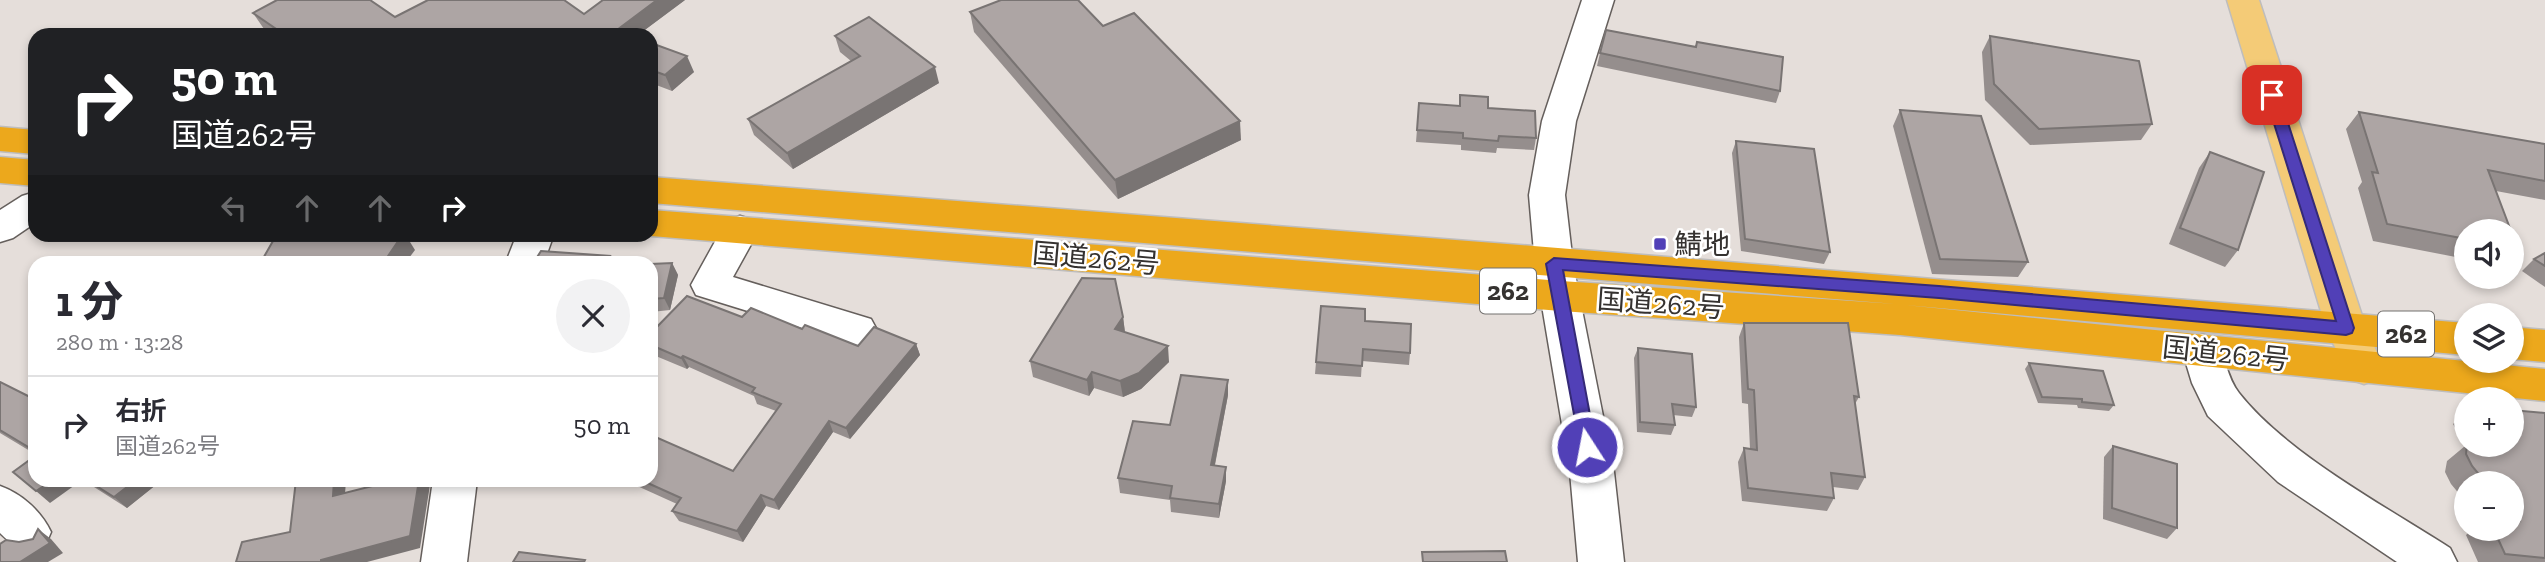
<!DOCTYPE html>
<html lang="ja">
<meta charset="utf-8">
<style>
:root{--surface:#fff;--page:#f2f2f3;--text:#2b2b33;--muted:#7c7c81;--line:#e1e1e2}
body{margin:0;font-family:"Zilla Slab","Noto Sans JP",serif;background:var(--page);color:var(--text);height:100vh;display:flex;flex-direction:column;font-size:26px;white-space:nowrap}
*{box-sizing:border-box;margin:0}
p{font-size:23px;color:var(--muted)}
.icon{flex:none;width:38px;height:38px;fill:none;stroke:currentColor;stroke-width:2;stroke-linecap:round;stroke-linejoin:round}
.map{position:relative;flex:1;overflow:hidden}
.details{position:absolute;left:28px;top:256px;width:630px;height:231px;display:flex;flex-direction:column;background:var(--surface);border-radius:21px;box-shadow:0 4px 10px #0003}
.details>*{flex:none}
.hud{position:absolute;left:28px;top:28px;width:630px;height:214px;border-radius:21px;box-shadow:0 4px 10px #0003;background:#202124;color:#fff;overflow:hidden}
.fabs{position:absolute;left:2454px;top:219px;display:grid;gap:14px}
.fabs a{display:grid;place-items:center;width:70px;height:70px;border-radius:50%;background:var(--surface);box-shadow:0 4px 10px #0003;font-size:35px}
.pin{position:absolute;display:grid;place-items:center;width:60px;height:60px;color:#fff;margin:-30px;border-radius:14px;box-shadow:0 4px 10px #0006}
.me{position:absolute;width:77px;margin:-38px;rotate:349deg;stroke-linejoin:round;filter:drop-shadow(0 0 5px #0008)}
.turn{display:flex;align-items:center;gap:24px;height:147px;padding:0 28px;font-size:32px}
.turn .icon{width:91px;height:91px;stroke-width:2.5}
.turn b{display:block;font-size:49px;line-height:60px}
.lanes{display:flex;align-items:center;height:66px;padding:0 28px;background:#0003;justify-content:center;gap:35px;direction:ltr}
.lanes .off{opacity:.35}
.round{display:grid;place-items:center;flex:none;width:74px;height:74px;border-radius:37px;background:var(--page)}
.overview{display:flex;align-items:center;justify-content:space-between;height:119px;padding:0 28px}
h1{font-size:42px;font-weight:800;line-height:52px}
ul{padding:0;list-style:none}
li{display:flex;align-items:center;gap:21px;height:98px;padding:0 28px;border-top:2px solid var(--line)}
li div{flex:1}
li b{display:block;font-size:26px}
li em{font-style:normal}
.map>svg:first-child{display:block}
</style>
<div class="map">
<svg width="2545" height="562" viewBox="0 0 2545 562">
<rect width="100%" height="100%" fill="#e5deda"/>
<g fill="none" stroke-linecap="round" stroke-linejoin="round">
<g stroke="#655f5c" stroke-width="3">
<g id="street">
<polygon points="1582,0 1614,0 1576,121 1565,195 1573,264 1614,472 1624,562 1578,562 1570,472 1535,264 1529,195 1542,121"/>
<polygon points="35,192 35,223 13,238 0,242 0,210 22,196"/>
<polygon points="740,216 753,220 759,230 733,277 871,319 877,330 871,341 857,345 696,295 691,285 727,220"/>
<polygon points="517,234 554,234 544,262 506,262"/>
<path d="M2202,334L2216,339C2225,356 2227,378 2239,393C2286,453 2385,506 2450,548L2457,562H2397L2278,482L2208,416L2192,383L2182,350L2188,339Z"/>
<polygon points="433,480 477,480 467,562 421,562"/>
<path d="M0,486C22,494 41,511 51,532L45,546C24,553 15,548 0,533Z"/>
</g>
</g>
<g stroke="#bebdbd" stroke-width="3">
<polygon id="primary" points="2227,0 2259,0 2366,328 2384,368 2378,379 2364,384 2350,379 2326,328"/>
</g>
<g stroke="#bebdbd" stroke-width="3">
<g id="highway">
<polygon points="0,127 35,130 35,154 0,151"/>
<polygon points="0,157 35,160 35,186 0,183"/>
<polygon points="651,177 1558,248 2466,323 2466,355 1905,305 2545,369 2545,401 1900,335 1561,311 651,236 644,234 651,234 651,210 1561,281 1896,304 651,203"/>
<polygon points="2511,327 2545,330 2545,362 2511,359"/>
</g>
</g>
<use href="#street" fill="#fff" fill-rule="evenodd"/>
<use href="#primary" fill="#f4cb77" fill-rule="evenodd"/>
<use href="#highway" fill="#eca81c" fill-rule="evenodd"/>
</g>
<g fill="#958e8d">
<polygon points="685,0 638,35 273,35 264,29 253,13 395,17 584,14"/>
<polygon points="970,12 1103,26 1241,140 1118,199 974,32"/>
<polygon points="835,36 939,83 793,169 754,135 748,119 851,61 840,52"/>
<polygon points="1990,36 2152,124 2141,140 2030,145 1985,100 1982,52"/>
<polygon points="1697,42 1780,91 1776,103 1597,66 1600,53 1695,47"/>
<polygon points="651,43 694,72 672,91 651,83"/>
<polygon points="1460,95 1488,108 1536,138 1534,150 1497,148 1496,153 1461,150 1461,145 1416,142 1419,103 1459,106"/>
<polygon points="1900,110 2028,262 2018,277 1932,274 1893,126"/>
<polygon points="2359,112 2545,144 2545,200 2496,191 2466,231 2466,259 2373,241 2358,188 2362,182 2346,129"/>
<polygon points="1736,141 1830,252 1824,264 1741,251 1732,153"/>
<polygon points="2210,152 2238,250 2225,267 2169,244 2199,168"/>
<polygon points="2511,233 2517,249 2511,256"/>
<polygon points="2545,253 2545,287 2522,271 2534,259"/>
<polygon points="672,263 678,275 670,310 651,312 651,264"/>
<polygon points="742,317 802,329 858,346 916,344 920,355 850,439 833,432 779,510 766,506 743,542 679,521 672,511 677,504 624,480 651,480 733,471 776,411 757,404 754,396 689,367 687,369 651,354 651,333"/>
<polygon points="1123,317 1125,332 1169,362 1141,389 1123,397 1094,388 1089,396 1033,377 1030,361"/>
<polygon points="1365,321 1410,353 1409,365 1362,361 1361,377 1315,374 1316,362"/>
<polygon points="1744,323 1859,397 1855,404 1865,477 1858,490 1833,487 1834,498 1827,511 1742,501 1738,462 1744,448 1750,449 1748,404 1742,403 1739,337"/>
<polygon points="1638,348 1696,407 1692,417 1673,415 1675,425 1671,435 1637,432 1634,358"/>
<polygon points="2029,363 2114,405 2109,411 2078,408 2077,405 2038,403 2025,369"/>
<polygon points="0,382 30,397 35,394 35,454 0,433"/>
<polygon points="1228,395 1215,465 1226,467 1226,481 1219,518 1171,512 1170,500 1120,493 1118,478 1170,425"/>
<polygon points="2466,413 2466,444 2511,444 2545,413 2545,562 2478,562 2466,535 2474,528 2511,528 2511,483 2466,483 2466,502 2451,484 2445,472 2447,461 2465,446 2453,424"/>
<polygon points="2113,446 2177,528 2167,539 2103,519 2104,457"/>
<polygon points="83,480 162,480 127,508"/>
</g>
<g fill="#797473">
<polygon points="657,0 685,0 638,35 619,35 617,30"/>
<polygon points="687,56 694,72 672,91 665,75"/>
<polygon points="935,67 939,83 793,169 787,153"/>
<polygon points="1240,121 1241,140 1118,199 1115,180"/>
<polygon points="403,234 405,234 415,250 406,262 384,262"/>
<polygon points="610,256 614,262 607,262"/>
<polygon points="672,263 678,275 670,310 664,298"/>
<polygon points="1123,317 1125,333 1115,329"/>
<polygon points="916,344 920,355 850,439 846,428"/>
<polygon points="1168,346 1169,362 1141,389 1123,397 1120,381"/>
<polygon points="683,356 689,367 687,369 681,358"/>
<polygon points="1092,372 1094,388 1089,396 1087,380"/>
<polygon points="1228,380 1228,395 1212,479 1211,465"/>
<polygon points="829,421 833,432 779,510 774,500"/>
<polygon points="1226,467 1226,481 1219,518 1219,504"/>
<polygon points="53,480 82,480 50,503 36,491"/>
<polygon points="136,480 162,480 127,508 114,497"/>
<polygon points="334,480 346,480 344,508 333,496"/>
<polygon points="419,480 425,480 430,485 420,548 367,562 321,562 321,560"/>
<polygon points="761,495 766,506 743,542 737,531"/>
<polygon points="38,529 51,539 63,553 48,562 20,562"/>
</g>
<g fill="#ada5a4" stroke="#797473" stroke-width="2">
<polygon points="277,0 370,0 395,17 428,0 564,0 584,14 603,0 657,0 617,30 630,35 285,35 253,13"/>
<polygon points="1001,0 1078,0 1103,26 1134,13 1240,121 1115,180 970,12"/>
<polygon points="869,17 935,67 787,153 748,119 860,56 835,36"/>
<polygon points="1606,30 1696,47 1697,42 1783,57 1780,91 1600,53"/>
<polygon points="1990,36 2139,61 2152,124 2039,129 1994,84"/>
<polygon points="651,43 687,56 665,75 651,70"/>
<polygon points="1460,95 1488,97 1488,108 1535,111 1536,138 1499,136 1498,141 1463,138 1463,133 1417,130 1419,103 1460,106"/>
<polygon points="1900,110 1981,116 2028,262 1940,259"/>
<polygon points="2359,112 2545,144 2545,181 2488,170 2511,231 2466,231 2466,239 2387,224 2372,172 2378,173"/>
<polygon points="1736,141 1814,149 1830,252 1745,239"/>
<polygon points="2210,152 2264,172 2238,250 2180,228"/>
<polygon points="2511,233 2517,249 2511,248"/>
<polygon points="277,234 403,234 384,262 261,262"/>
<polygon points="541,251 610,256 607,262 534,262"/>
<polygon points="2545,253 2545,266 2534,259"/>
<polygon points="672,263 664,298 651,299 651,264"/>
<polygon points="1082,278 1115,279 1123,317 1115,329 1168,346 1139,373 1120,381 1092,372 1087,380 1030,361"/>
<polygon points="687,296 742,317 751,308 802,329 805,325 858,346 874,327 916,344 846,428 829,421 774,500 761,495 737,531 672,511 681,498 641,480 651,480 651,435 733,471 781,404 752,392 755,388 683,356 681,358 651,345 651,333"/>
<polygon points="1321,306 1365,309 1365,321 1411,324 1410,353 1363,349 1362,366 1316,362"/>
<polygon points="1744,323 1848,323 1859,397 1854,396 1865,477 1831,473 1834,498 1748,488 1744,448 1757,450 1754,390 1748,389"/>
<polygon points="1638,348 1692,354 1696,407 1672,404 1675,425 1640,422"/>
<polygon points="2029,363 2103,371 2114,405 2082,402 2082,399 2042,397"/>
<polygon points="1181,375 1228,380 1211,465 1226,467 1219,504 1170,498 1172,486 1118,478 1133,421 1170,425"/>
<polygon points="0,382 30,397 35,394 35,451 0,430"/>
<polygon points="2511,410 2545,413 2545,558 2505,554 2493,528 2511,528 2511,520 2519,521 2511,512 2511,483 2486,483 2472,466 2466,454 2467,444 2511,444"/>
<polygon points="2113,446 2177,464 2177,528 2112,508"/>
<polygon points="35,456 35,480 53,480 36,491 13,472"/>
<polygon points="87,480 136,480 114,497"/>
<polygon points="296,480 334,480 333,496 396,480 419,480 410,536 321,560 321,562 236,562 242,542 290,532"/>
<polygon points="38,529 50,543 20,562 0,562 0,544 6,540 19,542 33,539"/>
<polygon points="1505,551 1507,562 1423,562 1422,552"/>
<polygon points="519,552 585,560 584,562 513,562"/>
</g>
<polygon fill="#5140b7" stroke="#352a77" stroke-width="2" points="2272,91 2279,95 2354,328 2352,333 2346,335 1939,298 1563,270 1596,447 1593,452 1587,455 1581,452 1546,264 1554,258 1939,286 2336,321 2265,95"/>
<rect fill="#5140b7" stroke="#fff" stroke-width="2.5" x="1653" y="237" width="14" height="14" rx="3.5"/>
<g text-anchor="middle" stroke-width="5" stroke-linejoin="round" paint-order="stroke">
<g fill="#fff" stroke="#72706e" stroke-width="2">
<rect x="1480" y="268.5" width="56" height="45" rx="5"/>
<rect x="2378" y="311.5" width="56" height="45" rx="5"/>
</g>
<g font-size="26" font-weight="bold" fill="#353230">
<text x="1508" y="300">262</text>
<text x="2406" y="343">262</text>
</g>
<g font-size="28" fill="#353230" stroke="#fff" text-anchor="start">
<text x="1674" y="254">鯖地</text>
</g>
<g font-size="28" fill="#353230" stroke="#fff">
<text transform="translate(1096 258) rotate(5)" y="10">国道262号</text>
<text transform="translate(1661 303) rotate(4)" y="10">国道262号</text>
<text transform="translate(2226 353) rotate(6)" y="10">国道262号</text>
</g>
</g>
</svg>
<div class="fabs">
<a><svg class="icon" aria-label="sound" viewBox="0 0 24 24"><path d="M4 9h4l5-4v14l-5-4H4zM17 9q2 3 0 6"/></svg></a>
<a><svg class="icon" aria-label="layers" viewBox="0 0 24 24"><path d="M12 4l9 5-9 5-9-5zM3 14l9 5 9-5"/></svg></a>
<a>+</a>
<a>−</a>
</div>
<div class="pin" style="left:2272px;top:95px;background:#d93025"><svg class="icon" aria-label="arrive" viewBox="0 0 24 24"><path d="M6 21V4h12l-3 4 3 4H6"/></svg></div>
<svg class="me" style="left:1587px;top:447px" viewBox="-20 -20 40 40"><circle r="17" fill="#5140b7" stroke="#fff" stroke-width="3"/><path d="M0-11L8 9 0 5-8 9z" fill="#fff"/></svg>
<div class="hud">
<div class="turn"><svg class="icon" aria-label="right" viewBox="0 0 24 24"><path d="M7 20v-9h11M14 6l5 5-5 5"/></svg><div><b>50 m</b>国道262号</div></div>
<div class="lanes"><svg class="icon off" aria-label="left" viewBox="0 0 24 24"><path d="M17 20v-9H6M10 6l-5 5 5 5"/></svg><svg class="icon off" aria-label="ahead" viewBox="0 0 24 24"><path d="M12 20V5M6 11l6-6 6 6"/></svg><svg class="icon off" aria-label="ahead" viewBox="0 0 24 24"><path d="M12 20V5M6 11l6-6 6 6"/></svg><svg class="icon" aria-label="right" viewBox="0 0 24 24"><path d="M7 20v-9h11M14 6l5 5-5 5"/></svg></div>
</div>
<section class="details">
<div class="overview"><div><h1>1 分</h1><p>280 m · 13:28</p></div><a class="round"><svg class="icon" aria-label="close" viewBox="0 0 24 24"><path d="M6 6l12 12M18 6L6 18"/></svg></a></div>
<ul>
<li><svg class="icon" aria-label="right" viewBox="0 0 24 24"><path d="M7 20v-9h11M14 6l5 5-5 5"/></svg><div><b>右折</b><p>国道262号</p></div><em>50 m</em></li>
</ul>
</section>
</div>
